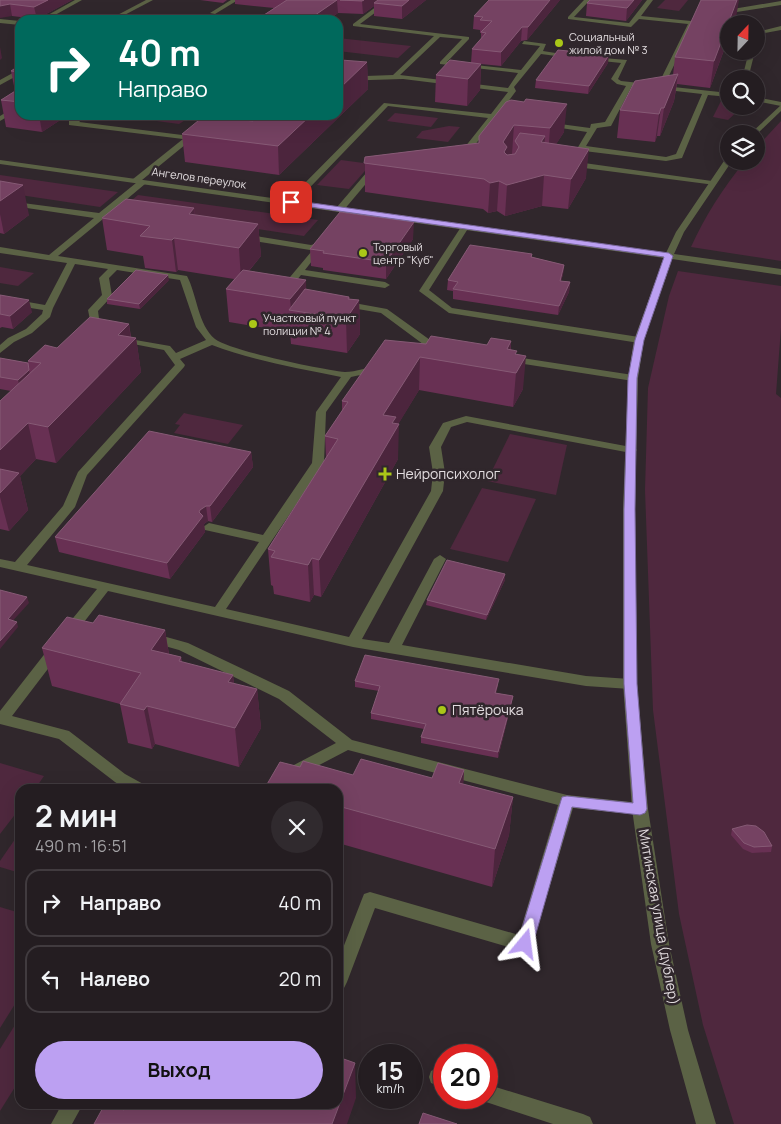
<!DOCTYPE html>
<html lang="ru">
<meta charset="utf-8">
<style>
:root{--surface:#241d21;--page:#302a2e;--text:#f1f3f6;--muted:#a3a2a5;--line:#413b3f;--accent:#bca0f2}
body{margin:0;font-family:Manrope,sans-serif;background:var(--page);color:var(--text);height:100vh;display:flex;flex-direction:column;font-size:19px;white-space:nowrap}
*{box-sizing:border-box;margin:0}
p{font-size:16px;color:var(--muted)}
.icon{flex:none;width:28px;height:28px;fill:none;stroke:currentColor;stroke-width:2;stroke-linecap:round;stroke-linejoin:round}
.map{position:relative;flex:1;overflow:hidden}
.panel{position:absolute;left:15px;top:784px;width:328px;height:325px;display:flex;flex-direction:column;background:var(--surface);border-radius:15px;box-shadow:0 5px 20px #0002,0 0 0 1px var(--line)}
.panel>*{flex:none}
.hud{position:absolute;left:15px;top:15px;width:328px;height:105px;border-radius:15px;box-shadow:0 5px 20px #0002,0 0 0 1px var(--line);background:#00695c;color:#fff;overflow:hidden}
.needle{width:32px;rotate:22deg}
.tools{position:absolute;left:720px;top:15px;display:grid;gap:10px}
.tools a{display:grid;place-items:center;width:45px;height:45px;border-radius:50%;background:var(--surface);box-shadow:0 5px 20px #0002,0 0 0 1px var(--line);font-size:25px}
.speed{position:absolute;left:358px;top:1044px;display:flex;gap:10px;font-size:25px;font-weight:700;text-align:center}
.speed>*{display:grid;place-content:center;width:65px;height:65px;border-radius:50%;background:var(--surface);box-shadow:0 5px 20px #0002,0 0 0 1px var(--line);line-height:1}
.speed small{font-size:12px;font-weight:400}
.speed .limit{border:8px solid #d22;background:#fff;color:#111}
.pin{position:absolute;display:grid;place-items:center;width:42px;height:42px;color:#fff;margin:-21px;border-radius:10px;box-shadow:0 2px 8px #0006}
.me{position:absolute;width:55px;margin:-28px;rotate:16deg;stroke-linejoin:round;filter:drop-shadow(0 0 4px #0008)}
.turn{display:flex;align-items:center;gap:18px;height:105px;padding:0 20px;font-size:22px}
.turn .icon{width:65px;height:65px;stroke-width:2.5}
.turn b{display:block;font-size:35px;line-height:42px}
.round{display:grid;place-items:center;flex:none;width:52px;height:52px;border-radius:26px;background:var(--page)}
.overview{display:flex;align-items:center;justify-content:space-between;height:85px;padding:0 20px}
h1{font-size:30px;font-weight:700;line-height:38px}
.action{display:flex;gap:10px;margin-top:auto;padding:10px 20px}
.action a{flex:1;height:58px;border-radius:30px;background:var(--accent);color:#111;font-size:20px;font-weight:700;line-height:58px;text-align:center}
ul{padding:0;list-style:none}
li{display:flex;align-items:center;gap:15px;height:68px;margin:0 10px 8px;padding:0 10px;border:2px solid var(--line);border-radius:15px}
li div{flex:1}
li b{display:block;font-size:19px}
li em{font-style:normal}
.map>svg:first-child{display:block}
</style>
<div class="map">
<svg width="781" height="1124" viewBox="0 0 781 1124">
<rect width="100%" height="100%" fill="#30272c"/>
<g fill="#4f283e">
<polygon points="665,0 688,0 679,11 657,8"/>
<polygon points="338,38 411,46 398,58 338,51"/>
<polygon points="722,99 729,100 729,106 742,107 728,120 713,117"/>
<polygon points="395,113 438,118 431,127 387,121"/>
<polygon points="152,115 193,115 179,124 149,120"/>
<path d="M781,121V261L691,247C705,216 723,188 745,161H756V148Z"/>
<polygon points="449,126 460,127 448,142 416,138 422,131"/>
<polygon points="341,160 371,164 349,189 317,185"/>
<polygon points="0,175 118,192 100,207 0,192"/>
<polygon points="138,195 318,220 304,236 121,209"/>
<polygon points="0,267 34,273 18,286 0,283"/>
<polygon points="678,271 781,286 781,328 776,394 781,398 781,1124 734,1124 703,1025 679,914 653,710 645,490 648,388 669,296"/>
<polygon points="184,413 188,414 243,425 228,444 174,433 180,425 175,424"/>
<polygon points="510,434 567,445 556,495 487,481"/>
<polygon points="482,488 536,499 508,562 450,549"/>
<polygon points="0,763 44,776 35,789 20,789 20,808 0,834"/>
<polygon points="20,832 20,873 0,867 0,861"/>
<polygon points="0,907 20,913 20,996 0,1028"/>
<polygon points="20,1017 20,1079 0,1111 0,1049"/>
</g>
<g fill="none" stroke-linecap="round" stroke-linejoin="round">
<g fill="#5b6245" fill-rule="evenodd">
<polygon points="75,0 82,0 46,20 39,20"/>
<polygon points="146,0 153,0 115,20 108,20"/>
<polygon points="231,0 238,0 215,14 210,13"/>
<path d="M385,0H392L360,24L469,37V39L447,62L521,70L540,46L522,44L524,41L546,44L543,51L574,56L571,58L541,54L514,87L516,91L498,115L514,117V121L495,119L464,159L457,157L488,118L388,106L294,204H288V200L384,103L491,114L508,92L403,79L338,81V77L393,75L434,36L353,26V24ZM440,37L462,39L440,62V64L518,73L508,88L400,75Z"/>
<path d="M584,0H590L574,17L629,23L647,0H653L641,16L691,21L709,13L781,1V5L711,16L694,24L664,86L729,93V97L708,95L682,158L666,161L584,151L577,162L712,181L716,183L715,185L569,166L568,164L587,132L548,126L544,124L545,122L590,128L591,124L605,122L626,86L617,84L611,79L621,63L593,60L590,58L591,57L627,60L618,79L621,81L658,85L688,24L639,19L631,27L568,19V17ZM632,86L702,94L676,154L666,157L586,146L597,128L611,126Z"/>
<polygon points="0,19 20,21 20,25 0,23"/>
<polygon points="781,26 781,30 765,33 756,40 756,35 761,31"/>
<polygon points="749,51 755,51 748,79 742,79"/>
<polygon points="20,69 20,74 0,85 0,80"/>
<polygon points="756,97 781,102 781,106 756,101"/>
<polygon points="20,104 20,109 0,121 0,116"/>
<path d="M79,115H88L79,122L198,137L202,139L198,141L191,140L142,180L146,182L145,184L108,215L124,217V221L103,219L58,256L187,276C197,295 198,325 215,339C231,351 323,370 345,372C356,372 369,367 379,365L384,368L383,370L351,377L326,412L324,463L226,609L349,637L431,491L433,473L429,447L443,423L466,416L631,447L635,448L637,450L635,452L631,453L467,422L451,427L441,447L445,473L443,491L362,639L389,643L434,559L440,555L446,559L402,645L586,676L630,679L635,680L637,684L635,688L630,689L586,686L353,647L108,591L74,635H64L62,632L64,629L97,589L0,567V559L15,562L63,506L78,472L175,365L164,350L118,341V337L170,346L176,353L206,340L196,327L180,280L117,270L109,278L112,296L98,311L101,333L96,336L93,335L88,310L102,295L99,278L108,269L75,264L53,308L50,317L32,333L14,342L0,353V345L8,338L26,329L42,314L43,310L0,303V297L45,305L67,263L0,253V247L49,255L94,218L0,204V200L99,213L136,183L132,181L133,179L183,139L69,125V121ZM212,345C254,361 297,368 341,377L316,412L312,463L263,535L209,523L203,527L205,530L259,542L215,607L27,565L75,507L87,475L184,367L185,365L180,359Z"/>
<polygon points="373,165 380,167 343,211 337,211 337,207"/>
<polygon points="465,224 469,227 429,290 452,308 639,337 644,340 639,343 449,313 419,291 461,227"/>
<polygon points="244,234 311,245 318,243 319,252 305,270 385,282 390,285 385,288 301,275 286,293 280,293 280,289 311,252 310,250 241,239 240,237"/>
<polygon points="343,301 387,309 437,345 447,349 442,352 431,350 381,313 340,306 338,304"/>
<polygon points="509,356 633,375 638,378 633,381 505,361 504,359"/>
<polygon points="152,633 188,643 289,691 352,740 567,795 640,803 645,805 648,809 645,813 640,815 573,808 531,949 525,952 375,908 347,982 344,988 338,990 338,961 362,899 364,894 370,892 519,935 558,805 348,750 302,774 297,776 292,774 289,770 292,766 336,743 279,699 179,650 147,641 145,638 147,635"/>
<polygon points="55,645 60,647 62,650 60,653 12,716 69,731 125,774 145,785 148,789 126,789 115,782 59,739 0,724 0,711 50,647"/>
<polygon points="438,1068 444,1070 444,1088 431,1083 429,1077 431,1071"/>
<polygon points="486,1084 583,1114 590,1117 593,1124 553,1124 486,1102 478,1098 486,1098"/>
<polygon points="62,1104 83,1104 72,1124 51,1124"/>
</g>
<g fill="#5b6245" fill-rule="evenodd">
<polygon points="781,105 781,111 756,135 750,134"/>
<polygon points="726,158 729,158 729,161 732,161 684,232 674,254 781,269 781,275 672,259 644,340 638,378 635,509 637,684 648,809 669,944 688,1030 716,1124 696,1124 670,1030 651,944 632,809 623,684 623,509 628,378 634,340 664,258 0,164 0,160 666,253 676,232"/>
</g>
</g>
<g fill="#683053">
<polygon points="0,0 72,0 37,19 12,16"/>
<polygon points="200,0 227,0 223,3"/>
<polygon points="235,0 426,0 402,19 374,16 374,6 363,14 338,13 328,20 264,20 264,15 274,8 235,4"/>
<polygon points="560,0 527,40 521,41 501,66 471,63 472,49 481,39 481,33 480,33 480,30 473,29 474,16"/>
<polygon points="642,0 626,21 586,16 587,3"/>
<polygon points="736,18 710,88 677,84 674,101 660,136 657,136 655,142 617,138 620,110 673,75 675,57"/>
<polygon points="367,62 368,89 279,175 185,162 182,134 253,121"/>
<polygon points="608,63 588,94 535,88 536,80"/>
<polygon points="481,64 480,90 467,106 435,102 436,75"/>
<polygon points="20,65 20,115 68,115 42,132 6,127 1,100 15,91 11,71"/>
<polygon points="524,102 564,132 556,144 586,178 568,209 542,206 505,216 497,211 488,213 483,209 365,192 365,157 479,143"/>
<polygon points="0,181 29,215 4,234 0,233"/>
<polygon points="194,208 195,215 258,224 261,256 249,271 306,280 306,290 349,297 350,299 359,300 360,334 347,353 291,344 290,332 229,322 226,289 234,279 178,270 176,272 145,268 143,256 107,250 102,218"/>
<polygon points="413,239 386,279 323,270 323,268 311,266 310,249"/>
<polygon points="532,254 532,257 564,265 563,274 561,281 570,282 569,292 558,315 453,299 453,291 447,290 448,280"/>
<polygon points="169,280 140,309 107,304 107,299"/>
<polygon points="0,295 32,312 13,329 2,327 0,328"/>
<polygon points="129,324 131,337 136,338 141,372 56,463 36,459 20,476 28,510 9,531 0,529 0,401 11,391 0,389 0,358 28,363 28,361 57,348"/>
<polygon points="511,341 511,350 516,354 523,389 513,407 419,390 398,424 398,459 321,597 314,595 310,602 274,594 273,586 271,585 268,549 326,458 325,436 342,411 342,401 426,344 487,345"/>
<polygon points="251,452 253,467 212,522 208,521 204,524 205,532 170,579 59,552 55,537"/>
<polygon points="505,574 505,580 486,620 426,605 427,600"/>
<polygon points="93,623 165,630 169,654 181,657 182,662 233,675 234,684 257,689 261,728 239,767 155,744 152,749 128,743 120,704 52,686 42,648"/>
<polygon points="355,681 498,685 496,693 513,696 512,701 498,758 421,743 421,737 424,729 371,719 371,713 379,691 355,687"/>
<polygon points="300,767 353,775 432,778 464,770 463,784 513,797 509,835 492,887 338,843 338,789 266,786"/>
<polygon points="732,829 772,846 771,852 752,853 743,849 731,835"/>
</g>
<g fill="#4c253d">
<polygon points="48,0 72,0 37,19 34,7"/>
<polygon points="337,0 338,13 328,20 308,20"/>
<polygon points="364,0 382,0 374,3 374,6 363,14 362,1"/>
<polygon points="409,0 426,0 402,19 402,6"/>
<polygon points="550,0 560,0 527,40 528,27"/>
<polygon points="634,0 642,0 626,21 627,8"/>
<polygon points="737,0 739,0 736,18 733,24 729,24 729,36 710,88 714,61"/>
<polygon points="10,4 12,16 0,18 0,6"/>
<polygon points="522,27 521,41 501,66 501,52"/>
<polygon points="0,47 2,58 0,60"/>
<polygon points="609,55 608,63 588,94 589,86"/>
<polygon points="367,62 368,89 279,175 278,146 311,115 338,115 338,90"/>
<polygon points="481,64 480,90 467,106 468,79"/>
<polygon points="678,74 674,101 660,136 664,108"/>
<polygon points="567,104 564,132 548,157 550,128"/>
<polygon points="661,108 657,136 655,142 659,114"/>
<polygon points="39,115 68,115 42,132"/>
<polygon points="514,125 512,154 506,165 503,142"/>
<polygon points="545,136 543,165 541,142"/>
<polygon points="589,149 586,178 568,209 571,179"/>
<polygon points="544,175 542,206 505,216 507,185"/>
<polygon points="499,181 497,211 488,213 490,183"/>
<polygon points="23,185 29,215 4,234 0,214 0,201"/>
<polygon points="194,208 198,240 189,214"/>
<polygon points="414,222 413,239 386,279 386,262"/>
<polygon points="258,224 261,256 241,280 239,248"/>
<polygon points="174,238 178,270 176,272 172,240"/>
<polygon points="564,265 563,274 559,290 560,281"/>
<polygon points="168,275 169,280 140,309 139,304"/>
<polygon points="306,280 307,313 291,310 290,299"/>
<polygon points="570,282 569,292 558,315 559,306"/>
<polygon points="349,297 350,313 359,300 360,334 347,353 346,319 348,299"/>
<polygon points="29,300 32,312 13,329 10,316"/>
<polygon points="129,324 131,342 136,338 141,372 56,463 48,427 118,335"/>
<polygon points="511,341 509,372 507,349"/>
<polygon points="526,356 523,389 513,407 516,373"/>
<polygon points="420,357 419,390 396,428 399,424 398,459 321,597 319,560 383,415"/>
<polygon points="29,370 32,382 21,393 18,380"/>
<polygon points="28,423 36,459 20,476 28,510 9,531 0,497 0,450"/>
<polygon points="251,452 253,467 212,522 210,506"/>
<polygon points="206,506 208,521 204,524 205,532 170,579 167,563 199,512 200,510"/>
<polygon points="312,558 314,595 310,602 308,565"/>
<polygon points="505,574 505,580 486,620 487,615"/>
<polygon points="27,597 29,603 9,625 8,619"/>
<polygon points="17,622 18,627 0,649 0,641"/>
<polygon points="165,630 171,669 151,650"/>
<polygon points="233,675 237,713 228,682"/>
<polygon points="257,689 261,728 239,767 235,728"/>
<polygon points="513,696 512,701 498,758 498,752"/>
<polygon points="147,706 155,744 152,749 144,710"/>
<polygon points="464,770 462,808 459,783"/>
<polygon points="513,797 509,835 492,887 495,849"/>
<polygon points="355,1063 356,1098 347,1124 332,1124"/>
</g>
<g fill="#754262" stroke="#865a75">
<polygon points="0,0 48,0 34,7 10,4 0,6"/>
<polygon points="287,0 337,0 308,20 264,15"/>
<polygon points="340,0 364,0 362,1"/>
<polygon points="378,0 409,0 402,6 374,3"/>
<polygon points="489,0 550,0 528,27 522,27 501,52 472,49 486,33 481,32 492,21 480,20 483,17 474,16"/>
<polygon points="590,0 634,0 627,8 587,3"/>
<polygon points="701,0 737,0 714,61 675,57"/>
<polygon points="558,50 609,55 589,86 536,80"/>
<polygon points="341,60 367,62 338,90 338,63"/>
<polygon points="450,60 481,64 468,79 436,75"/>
<polygon points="20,65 20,72 11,71"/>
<polygon points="678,74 664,108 661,108 659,114 620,110 635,81"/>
<polygon points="20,88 20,102 1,100"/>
<polygon points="526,99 567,104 550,128 514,125 503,142 507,147 504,152 507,155 515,154 519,147 515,141 520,133 545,136 541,142 589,149 571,179 544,175 507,185 499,181 490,183 484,179 364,163 365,157 479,143 479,136 506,102 511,100 524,102"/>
<polygon points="260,115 311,115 278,146 182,134 204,116 253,121"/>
<polygon points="0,181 23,185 0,201"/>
<polygon points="126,199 194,208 189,214 258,224 239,248 174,238 172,240 140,236 150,226 102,218"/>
<polygon points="340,212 414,222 386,262 323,253 324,251 310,249"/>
<polygon points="470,245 532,254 531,257 564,265 560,281 570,282 559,306 453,289 458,282 448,280"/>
<polygon points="136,270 168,275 139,304 107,299"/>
<polygon points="243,270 306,280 290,299 226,289"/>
<polygon points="305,289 349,297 348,299 359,300 346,319 289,310"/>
<polygon points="0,295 29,300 10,316 0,314"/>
<polygon points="90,317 129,324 118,335 136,338 48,427 28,423 0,450 0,401 41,363 28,361 45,345 57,348"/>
<polygon points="431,336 487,345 491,338 511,341 507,349 517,351 515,354 526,356 516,373 420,357 383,415 396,417 392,423 399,424 319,560 312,558 308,565 271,557 275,551 268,549 338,439 325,436 348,402 342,401 385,340 426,344"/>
<polygon points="0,358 28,363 29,370 18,380 0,377"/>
<polygon points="149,431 251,452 210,506 206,506 200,510 199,512 203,516 167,563 55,537"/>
<polygon points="0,469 19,473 0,493"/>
<polygon points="447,560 505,574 487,615 427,600"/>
<polygon points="0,590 27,597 8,619 17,622 0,641"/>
<polygon points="99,615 165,630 151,650 181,657 179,661 233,675 228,682 257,689 235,728 147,706 144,710 120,704 141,673 42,648 67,617 93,623"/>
<polygon points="365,655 499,679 495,693 513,696 498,752 421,737 426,724 371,713 380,686 355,681"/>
<polygon points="361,759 432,778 438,763 464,770 459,783 513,797 495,849 338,806 338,789 259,789 261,785 266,786 280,762 300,767 303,761 353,775"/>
<polygon points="747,825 756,826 764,832 772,846 754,847 744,843 732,829"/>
<polygon points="338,1057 355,1063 332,1124 94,1124 105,1104 108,1104 124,1110 128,1104 338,1104"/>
<polygon points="423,1113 457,1124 419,1124"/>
</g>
<polygon fill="#bca0f2" stroke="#7a689d" points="291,200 669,253 673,256 644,340 637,378 635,509 637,684 647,809 645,813 640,815 572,807 533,944 531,949 525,951 519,949 517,944 562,797 567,796 633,803 624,684 624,509 628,378 635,340 664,257 289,204 287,202"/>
<g fill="#aac718" stroke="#30272c" stroke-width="2">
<circle cx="559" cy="43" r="5"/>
<circle cx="363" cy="253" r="5"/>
<circle cx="253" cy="324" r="5"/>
<path d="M382.5 466.5h5v5h5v5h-5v5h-5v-5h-5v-5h5z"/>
<circle cx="442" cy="710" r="5"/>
</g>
<g text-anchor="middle" stroke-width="5" stroke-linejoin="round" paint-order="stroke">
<g font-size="11" fill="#e2dcdf" stroke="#30272c" text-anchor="start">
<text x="569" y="41">Социальный<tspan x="569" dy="13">жилой дом № 3</tspan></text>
<text x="373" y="251">Торговый<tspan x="373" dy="13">центр "Куб"</tspan></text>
<text x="263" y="322">Участковый пункт<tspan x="263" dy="13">полиции № 4</tspan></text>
</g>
<g font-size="11" fill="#e2dcdf" stroke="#30272c">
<text transform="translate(199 178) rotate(8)" y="4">Ангелов переулок</text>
</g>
<g font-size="14" fill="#e2dcdf" stroke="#30272c" text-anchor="start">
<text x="396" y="479">Нейропсихолог</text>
<text x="452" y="715">Пятёрочка</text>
</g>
<g font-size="14" fill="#e2dcdf" stroke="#30272c">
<text transform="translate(659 917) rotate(80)" y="5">Митинская улица (дублер)</text>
</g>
</g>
</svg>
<div class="tools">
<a><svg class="needle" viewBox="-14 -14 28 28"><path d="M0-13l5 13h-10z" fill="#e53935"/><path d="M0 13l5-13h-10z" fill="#a3a2a5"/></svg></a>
<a><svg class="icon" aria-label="search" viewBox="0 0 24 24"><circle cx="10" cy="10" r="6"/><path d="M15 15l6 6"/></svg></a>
<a><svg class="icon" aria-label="layers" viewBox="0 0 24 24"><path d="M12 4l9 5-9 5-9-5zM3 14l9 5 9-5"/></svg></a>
</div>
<div class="speed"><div>15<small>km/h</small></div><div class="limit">20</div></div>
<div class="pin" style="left:291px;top:202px;background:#d93025"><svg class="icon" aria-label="arrive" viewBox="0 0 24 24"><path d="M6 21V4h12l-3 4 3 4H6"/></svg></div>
<svg class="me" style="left:525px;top:944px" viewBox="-20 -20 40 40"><path d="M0-17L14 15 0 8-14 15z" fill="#bca0f2" stroke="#fff" stroke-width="4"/></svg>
<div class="hud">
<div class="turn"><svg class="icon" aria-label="right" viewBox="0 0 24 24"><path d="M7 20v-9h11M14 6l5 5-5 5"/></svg><div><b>40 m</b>Направо</div></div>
</div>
<section class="panel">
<div class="overview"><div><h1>2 мин</h1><p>490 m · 16:51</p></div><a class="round"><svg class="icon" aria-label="close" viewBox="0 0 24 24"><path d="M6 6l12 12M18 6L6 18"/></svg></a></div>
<ul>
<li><svg class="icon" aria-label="right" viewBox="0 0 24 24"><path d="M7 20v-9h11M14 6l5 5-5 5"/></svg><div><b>Направо</b></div><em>40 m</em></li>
<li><svg class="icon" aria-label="left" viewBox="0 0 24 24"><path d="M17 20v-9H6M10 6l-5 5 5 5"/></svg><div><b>Налево</b></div><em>20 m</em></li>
</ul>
<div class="action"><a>Выход</a></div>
</section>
</div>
